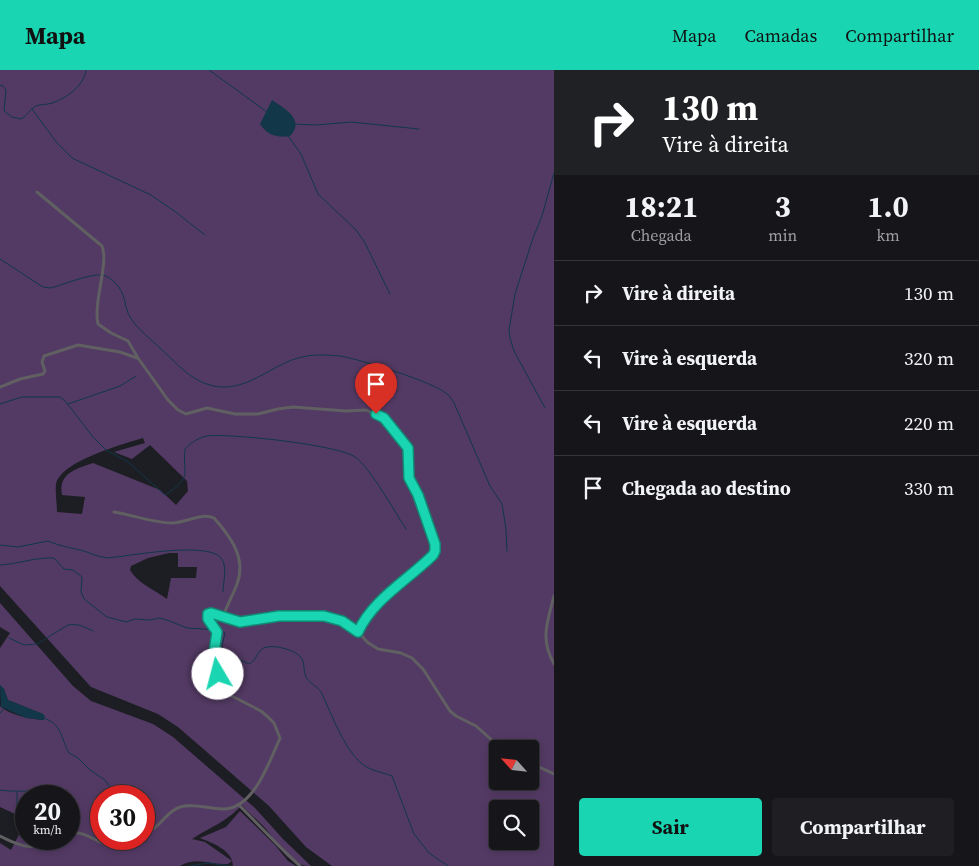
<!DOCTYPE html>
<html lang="pt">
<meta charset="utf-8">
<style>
:root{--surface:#16161a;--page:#1f1f23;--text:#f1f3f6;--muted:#9e9fa2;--line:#353539;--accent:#1ad5b2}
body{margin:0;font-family:"Source Serif 4",serif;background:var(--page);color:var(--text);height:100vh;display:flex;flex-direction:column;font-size:19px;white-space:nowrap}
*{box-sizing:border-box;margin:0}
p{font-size:16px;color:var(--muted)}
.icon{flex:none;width:28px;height:28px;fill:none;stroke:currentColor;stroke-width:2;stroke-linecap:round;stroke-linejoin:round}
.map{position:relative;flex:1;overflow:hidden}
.details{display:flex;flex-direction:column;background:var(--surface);width:425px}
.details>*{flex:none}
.hud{background:#202124;color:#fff;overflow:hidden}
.needle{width:32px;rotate:297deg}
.tools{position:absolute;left:489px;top:670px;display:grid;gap:10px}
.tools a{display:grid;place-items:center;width:50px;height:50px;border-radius:5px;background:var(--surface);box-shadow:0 2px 8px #0003,0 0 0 1px var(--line);font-size:25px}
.speed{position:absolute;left:15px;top:715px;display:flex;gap:10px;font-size:25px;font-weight:700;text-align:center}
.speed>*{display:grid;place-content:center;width:65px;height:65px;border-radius:50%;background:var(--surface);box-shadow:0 2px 8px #0003,0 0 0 1px var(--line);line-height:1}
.speed small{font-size:12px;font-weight:400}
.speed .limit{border:8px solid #d22;background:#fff;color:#111}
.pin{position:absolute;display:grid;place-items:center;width:42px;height:42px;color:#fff;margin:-51px -21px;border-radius:50% 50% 50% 0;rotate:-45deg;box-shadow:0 0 5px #0007}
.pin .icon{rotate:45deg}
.me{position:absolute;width:55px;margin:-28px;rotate:352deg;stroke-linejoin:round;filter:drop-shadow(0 0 4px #0008)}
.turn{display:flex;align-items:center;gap:18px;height:105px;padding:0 25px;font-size:22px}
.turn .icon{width:65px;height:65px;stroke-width:2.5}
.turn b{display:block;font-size:35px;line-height:42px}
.eta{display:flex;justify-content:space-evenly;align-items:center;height:85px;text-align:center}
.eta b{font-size:30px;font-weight:700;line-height:35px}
.primary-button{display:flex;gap:10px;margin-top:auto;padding:10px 25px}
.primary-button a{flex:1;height:58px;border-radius:5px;background:var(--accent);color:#111;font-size:20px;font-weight:700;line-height:58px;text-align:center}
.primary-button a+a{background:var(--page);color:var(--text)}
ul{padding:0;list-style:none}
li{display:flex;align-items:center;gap:15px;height:65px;padding:0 25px;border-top:1px solid var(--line)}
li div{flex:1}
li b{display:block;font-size:19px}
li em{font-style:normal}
header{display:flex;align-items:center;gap:30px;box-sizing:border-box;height:70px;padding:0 25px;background:var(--accent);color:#111}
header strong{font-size:24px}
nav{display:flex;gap:28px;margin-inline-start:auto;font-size:18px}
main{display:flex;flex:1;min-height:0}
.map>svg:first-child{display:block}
</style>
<header>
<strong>Mapa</strong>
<nav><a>Mapa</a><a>Camadas</a><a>Compartilhar</a></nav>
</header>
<main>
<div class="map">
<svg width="554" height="796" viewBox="0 0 554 796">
<rect width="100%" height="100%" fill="#1d1e23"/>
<g fill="#533a64" fill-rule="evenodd">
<path d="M0,0H554V796H332L306,777L269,736L178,657L158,644L91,617L0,516ZM143,368L145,373L114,382L132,389L150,375L187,411L188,421L176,435L160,420L93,393C76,399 58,403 62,425L85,427L82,444L57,442C57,433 55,423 56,414C61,391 123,374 143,368ZM169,483H178V497H197L196,508H171L167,529C155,520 137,513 130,500L131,496L148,488ZM498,679H530V711H498ZM498,739H530V771H498Z"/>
<path d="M0,533L73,616L91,631L153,654L173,667L255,738L283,769L311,796C286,796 279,774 265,758C258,750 249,744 242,735C225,753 212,756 192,769L205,772L232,791L228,794C211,795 196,786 180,796H0V773L11,780L26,751V769H69V726H26V749L0,737V636C9,645 30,649 43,650V644L8,630L4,619L0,615V578L10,563L0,557ZM101,726H144V769H101Z"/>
<path d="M240,741L275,775L288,791L296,796H233C233,780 212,773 200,768L226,757Z"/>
</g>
<g fill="#113749">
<path d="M272,30C284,38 306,50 290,66C277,68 267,65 260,54Z"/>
<polygon points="0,615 4,619 8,630 43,644 45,646 44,650 26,648 1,637"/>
</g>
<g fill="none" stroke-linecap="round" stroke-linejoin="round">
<g stroke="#113749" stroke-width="1">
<polyline points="209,0 267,42"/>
<path d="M0,16L2,15L6,20L4,41L12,47L21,49C27,46 30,39 36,36C41,34 47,35 52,33C67,28 84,16 86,0"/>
<polyline points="32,39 57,73 72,88 151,125 177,143 205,165"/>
<polyline points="294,54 316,55 351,52 419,59"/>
<polyline points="288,66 301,84 318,124 356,160 364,171 390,224"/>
<path d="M0,189L43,217L51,218C62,215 92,203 102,205C108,206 111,209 115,213C127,224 123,235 130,247C138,260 150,268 161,279C180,296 193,314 220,317C251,319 274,293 302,287C314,284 328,285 340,286C359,289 434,312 447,324C450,326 452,330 454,333L490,416L502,434L506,459L507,481"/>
<path d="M0,334L22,327H60L66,332L93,367L106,380L128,392L165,425C194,406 182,405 185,379C192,372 198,368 207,366C229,363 339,375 355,387C369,396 395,442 406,459"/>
<polyline points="68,334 120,316 136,306"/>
<polyline points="545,338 514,281 510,268 509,260 515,224 533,168 542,146 554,103"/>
<path d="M0,475L18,477L48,471C60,476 67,477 80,480C89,482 97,487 108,488C129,486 208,471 221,488C228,496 223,513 223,522"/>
<path d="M0,495C19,494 35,487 54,488L64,499L73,500L82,507L81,522L84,529L107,547L126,552L135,549L150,550L159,548L167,550L187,558L220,560L225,563L222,576L223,582L249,594C257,591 257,578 267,577C276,575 297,580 302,589C305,594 303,601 306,607C310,614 319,617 322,624C332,645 343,677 361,693C370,701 382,702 392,706L414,764L429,783L448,796"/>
<path d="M9,568L24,575L37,574L68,555C78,553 84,557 93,561"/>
<polyline points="0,643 3,640"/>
<path d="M43,648C62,653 61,669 69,683L78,688L90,700L105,710L116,726"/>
<path d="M0,720C18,723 31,718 49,726"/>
<polyline points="17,722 17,736 26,754"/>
<polyline points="144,756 146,758"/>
<polyline points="190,796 208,793 230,796"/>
</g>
<g stroke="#605f62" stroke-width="3">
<path d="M37,122L102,176C109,193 93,233 98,254L111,263L128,271L138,288L168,330L178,340L186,344L207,338L235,344H258L278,339L293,337L346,341L366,340L384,348L408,378L409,408L418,425L435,474V481L429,490L377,535L366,547L358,561"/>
<polyline points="0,317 20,309 43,304 45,301 42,292 44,286 78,275 120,282 137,288"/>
<path d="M114,442C133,445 154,453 172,453C186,453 202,442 214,448C230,466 247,488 237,514C233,525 227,535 223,547"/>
<path d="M554,526C547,553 540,569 554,594"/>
<polyline points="530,693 554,704"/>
<polyline points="240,736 281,778 300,796"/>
<path d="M69,764C83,759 93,771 106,774C117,776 127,772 137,769"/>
<path d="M144,765C149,762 155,758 159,754C166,747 171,740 180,737C194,733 209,739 223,739C254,739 269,692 280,668L274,653L268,647L261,641L228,624L221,613L214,583L217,562L208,549V544L211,543L240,552L279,546L306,545L330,546L343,551L358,561L367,572L378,579L401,583L412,588L423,599L450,641L456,646L476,656L502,679"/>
<path d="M0,766C23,778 35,781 59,769"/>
</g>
</g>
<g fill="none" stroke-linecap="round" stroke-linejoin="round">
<g stroke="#118a74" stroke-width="12">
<path id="route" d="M218,604L214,583L217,562L208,549V544L211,543L240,552L279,546H324L342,551L358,562C373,529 408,510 433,485L435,481V474L418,425L409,408L408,378L384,348L376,344"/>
</g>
<use href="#route" stroke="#1ad5b2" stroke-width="9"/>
</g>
</svg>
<div class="tools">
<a><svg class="needle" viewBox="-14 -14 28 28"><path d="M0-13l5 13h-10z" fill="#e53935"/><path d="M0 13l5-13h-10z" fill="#9e9fa2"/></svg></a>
<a><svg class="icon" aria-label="search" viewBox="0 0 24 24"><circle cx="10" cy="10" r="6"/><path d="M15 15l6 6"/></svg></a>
</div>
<div class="speed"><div>20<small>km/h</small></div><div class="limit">30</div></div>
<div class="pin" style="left:376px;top:344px;background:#d93025"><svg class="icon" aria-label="arrive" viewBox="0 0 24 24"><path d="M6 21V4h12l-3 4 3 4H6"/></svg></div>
<svg class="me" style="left:218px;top:604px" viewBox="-20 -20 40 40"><circle r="19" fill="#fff"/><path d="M0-13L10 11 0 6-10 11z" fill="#1ad5b2"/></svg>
</div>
<section class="details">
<div class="hud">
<div class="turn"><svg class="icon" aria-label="right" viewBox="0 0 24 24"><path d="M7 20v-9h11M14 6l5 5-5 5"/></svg><div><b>130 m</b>Vire à direita</div></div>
</div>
<div class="eta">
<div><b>18:21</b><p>Chegada</p></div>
<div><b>3</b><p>min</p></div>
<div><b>1.0</b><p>km</p></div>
</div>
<ul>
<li><svg class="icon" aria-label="right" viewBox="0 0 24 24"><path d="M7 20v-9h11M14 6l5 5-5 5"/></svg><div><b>Vire à direita</b></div><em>130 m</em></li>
<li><svg class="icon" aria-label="left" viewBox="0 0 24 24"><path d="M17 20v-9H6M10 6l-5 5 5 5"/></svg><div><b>Vire à esquerda</b></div><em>320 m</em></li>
<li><svg class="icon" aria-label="left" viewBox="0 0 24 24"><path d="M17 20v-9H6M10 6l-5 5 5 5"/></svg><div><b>Vire à esquerda</b></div><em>220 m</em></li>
<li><svg class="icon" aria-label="arrive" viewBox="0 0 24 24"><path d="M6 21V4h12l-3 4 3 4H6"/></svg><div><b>Chegada ao destino</b></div><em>330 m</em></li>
</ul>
<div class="primary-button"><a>Sair</a><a>Compartilhar</a></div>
</section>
</main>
